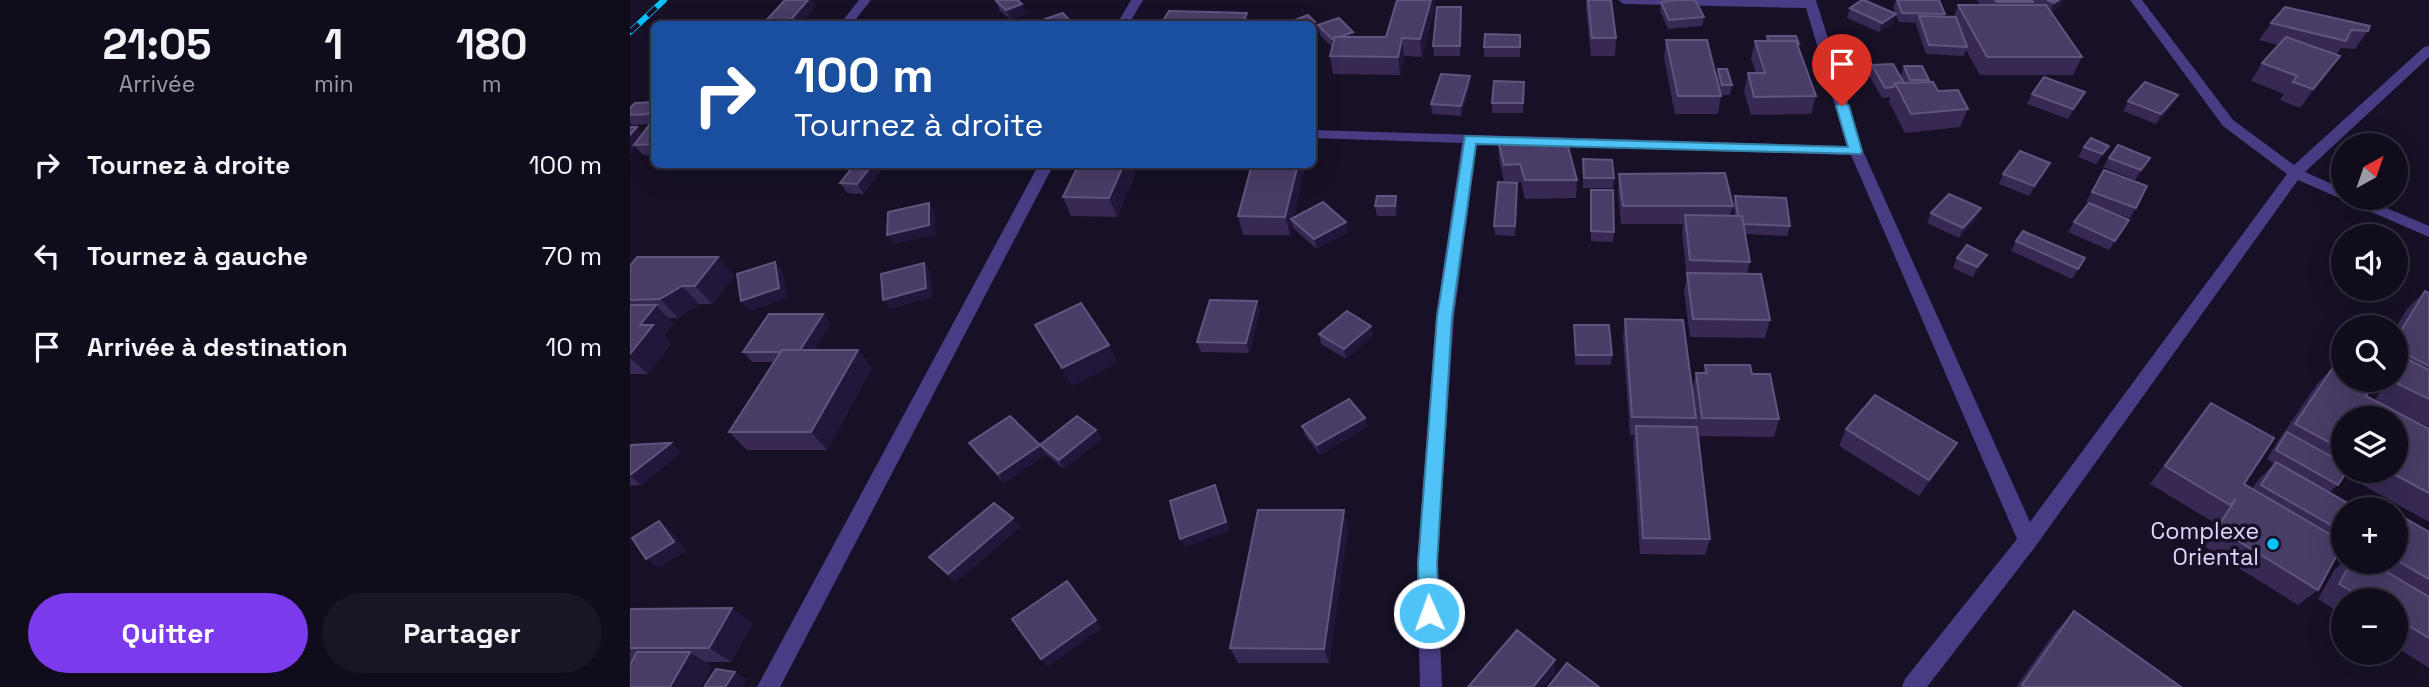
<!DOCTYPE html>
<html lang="fr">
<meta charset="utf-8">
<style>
:root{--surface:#110c1c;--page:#1a1525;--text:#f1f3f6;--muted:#9c9ba3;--line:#302c3b;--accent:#7c3aed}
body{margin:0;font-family:"Space Grotesk",sans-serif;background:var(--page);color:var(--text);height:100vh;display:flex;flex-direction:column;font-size:26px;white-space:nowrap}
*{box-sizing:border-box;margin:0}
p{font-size:23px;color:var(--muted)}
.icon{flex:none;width:38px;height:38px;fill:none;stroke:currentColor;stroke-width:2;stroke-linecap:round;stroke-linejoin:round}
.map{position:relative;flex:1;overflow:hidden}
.drawer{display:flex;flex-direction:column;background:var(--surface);width:630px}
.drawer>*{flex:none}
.top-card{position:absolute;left:21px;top:21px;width:665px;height:147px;border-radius:10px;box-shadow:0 7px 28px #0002,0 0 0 2px var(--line);background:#1a4fa0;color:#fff;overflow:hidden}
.needle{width:46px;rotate:40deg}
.controls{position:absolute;left:1701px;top:133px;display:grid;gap:14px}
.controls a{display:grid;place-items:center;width:77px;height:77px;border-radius:50%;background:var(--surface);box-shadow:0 7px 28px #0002,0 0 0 2px var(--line);font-size:35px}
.pin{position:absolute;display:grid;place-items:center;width:60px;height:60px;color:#fff;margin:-72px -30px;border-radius:50% 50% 50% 0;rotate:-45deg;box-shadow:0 0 7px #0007}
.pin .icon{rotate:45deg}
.me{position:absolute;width:77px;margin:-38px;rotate:358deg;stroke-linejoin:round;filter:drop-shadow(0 0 5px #0008)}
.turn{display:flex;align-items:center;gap:24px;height:147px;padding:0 28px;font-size:32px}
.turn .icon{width:91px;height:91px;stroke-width:2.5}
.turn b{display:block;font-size:49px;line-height:60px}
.eta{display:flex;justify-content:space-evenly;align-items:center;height:119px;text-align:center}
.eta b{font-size:42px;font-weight:700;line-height:49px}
.cta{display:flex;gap:14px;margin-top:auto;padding:14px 28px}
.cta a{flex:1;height:80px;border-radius:42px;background:var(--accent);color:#fff;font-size:28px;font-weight:700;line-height:80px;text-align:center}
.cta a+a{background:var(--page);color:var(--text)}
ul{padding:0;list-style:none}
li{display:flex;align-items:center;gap:21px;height:91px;padding:0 28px}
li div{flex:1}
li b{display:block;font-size:26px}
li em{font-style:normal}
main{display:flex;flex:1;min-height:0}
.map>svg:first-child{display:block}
</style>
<main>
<section class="drawer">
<div class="eta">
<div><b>21:05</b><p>Arrivée</p></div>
<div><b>1</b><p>min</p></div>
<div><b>180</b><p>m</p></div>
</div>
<ul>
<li><svg class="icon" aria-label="right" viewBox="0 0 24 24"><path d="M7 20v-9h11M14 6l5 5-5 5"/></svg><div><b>Tournez à droite</b></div><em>100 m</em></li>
<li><svg class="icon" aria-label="left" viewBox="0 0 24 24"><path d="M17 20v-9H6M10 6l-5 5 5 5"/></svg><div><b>Tournez à gauche</b></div><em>70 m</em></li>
<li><svg class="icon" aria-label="arrive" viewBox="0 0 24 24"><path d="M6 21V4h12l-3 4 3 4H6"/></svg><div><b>Arrivée à destination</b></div><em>10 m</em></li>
</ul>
<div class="cta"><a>Quitter</a><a>Partager</a></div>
</section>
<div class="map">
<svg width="1799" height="687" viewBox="0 0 1799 687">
<rect width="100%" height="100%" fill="#171026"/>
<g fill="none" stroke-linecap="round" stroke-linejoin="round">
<g fill="#483c84" fill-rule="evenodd">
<polygon points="229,0 241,0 222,24 210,24"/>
<polygon points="501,0 513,0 499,24 487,24"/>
<polygon points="988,0 1186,0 1233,151 1400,522 1657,174 1593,126 1500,0 1512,0 1603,120 1664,165 1794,47 1799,46 1799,57 1675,172 1713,189 1713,198 1733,198 1799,226 1799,237 1668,180 1405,547 1297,687 1272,687 1275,679 1387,539 1221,155 847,144 824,317 807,563 812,687 790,687 787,563 806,317 832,143 682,138 682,130 1217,146 1176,8 994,4"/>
<polygon points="409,164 424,164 150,687 127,687"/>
</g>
<g stroke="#07c3fa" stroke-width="6">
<polyline id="rail" points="0,32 34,0"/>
</g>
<use href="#rail" stroke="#171026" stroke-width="4.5" stroke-dasharray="12" stroke-linecap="butt"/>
</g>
<g fill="#372954" fill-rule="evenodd">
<polygon points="956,0 981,0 986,38 985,56 961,56 956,8"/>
<polygon points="1266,0 1309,0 1315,14 1314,17 1324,17 1328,5 1350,5 1347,0 1434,0 1431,5 1421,12 1452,57 1443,75 1350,75 1336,50 1334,56 1296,54 1286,25 1287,23 1269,22 1263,8"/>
<polygon points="366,1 396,13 381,20 370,11"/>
<polygon points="1031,2 1074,17 1072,26 1038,29 1030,11"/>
<polygon points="805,7 792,57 774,56 770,75 703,74 700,56 702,47 690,35 688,25 723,32 724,37 756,37"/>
<polygon points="1220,8 1266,14 1263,24 1249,32 1217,18"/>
<polygon points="832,16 830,56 804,56 803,46"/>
<polygon points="1641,23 1738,31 1725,49 1711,48 1706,55 1697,74 1670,108 1650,100 1654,94 1621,81 1632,63 1648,45 1629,40"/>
<polygon points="890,35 890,57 854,57 854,47"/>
<polygon points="1137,36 1169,44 1168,47 1186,96 1181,114 1121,115 1114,92 1118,73 1126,73 1121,59 1125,41 1136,41"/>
<polygon points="1036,40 1086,76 1088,69 1102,85 1100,95 1091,95 1088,114 1045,114 1034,58"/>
<polygon points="1242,65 1272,80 1271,76 1274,66 1299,80 1298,82 1308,91 1338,109 1330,127 1275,133 1259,102 1260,97 1252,98 1239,75"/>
<polygon points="840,76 840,86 831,116 802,114 801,104"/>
<polygon points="894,82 893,113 862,113 862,103"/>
<polygon points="1455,92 1450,102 1438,119 1397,104 1402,94"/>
<polygon points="1548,95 1542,105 1526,124 1493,111 1498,101"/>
<polygon points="24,102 24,154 13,155 6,147 0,154 7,127 13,134 21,124 2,125 0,122 0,108"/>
<polygon points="868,140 947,180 946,198 895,199 891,182 886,183 887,193 885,236 865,235 864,226 874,182 869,158"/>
<polygon points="1454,147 1473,156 1466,164 1448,157"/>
<polygon points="1479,158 1520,158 1505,180 1473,167"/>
<polygon points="953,159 984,178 983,188 953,188"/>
<polygon points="117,164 177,164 176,166"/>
<polygon points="225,164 234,194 217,193 210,183"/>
<polygon points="622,164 664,218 718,232 687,249 664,229 662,224 660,235 613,235 608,216"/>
<polygon points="1474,170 1506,208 1500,218 1456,202"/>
<polygon points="1415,173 1399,196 1369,184 1373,174"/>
<polygon points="505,174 487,217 441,216 433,197"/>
<polygon points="989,174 1103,206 1100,216 1105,216 1103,206 1105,196 1160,226 1157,236 1115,234 1120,262 1117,274 1140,320 1135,338 1060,337 1054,291 1057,278 1052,233 1053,224 991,224 988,192"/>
<polygon points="961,190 984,232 983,242 961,241"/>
<polygon points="745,206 768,206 766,216 747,216"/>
<polygon points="1301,213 1347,218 1329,238 1297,223"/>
<polygon points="1499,220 1479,250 1438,232 1444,222"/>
<polygon points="1386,241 1455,258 1442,279 1381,251"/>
<polygon points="1357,255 1352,264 1343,277 1323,268 1327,258"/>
<polygon points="88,257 104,276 82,304 69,304 48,318 38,318 43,323 34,336 41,343 18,374 0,374 0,266"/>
<polygon points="1795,291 1799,293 1799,427 1745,400 1757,380 1766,380 1766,327 1777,309"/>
<polygon points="627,301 630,311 619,353 571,352 567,342"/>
<polygon points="995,319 1062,390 1066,373 1073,373 1075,365 1122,374 1149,419 1144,437 1068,436 1080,539 1075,555 1010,554 1003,443 1004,435 1000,435 993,337"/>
<polygon points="201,324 184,350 228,350 242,368 197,450 117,450 99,432 144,362 122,362 113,352"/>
<polygon points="944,325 982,355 981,365 945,365"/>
<polygon points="741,326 743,335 716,359 691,344 689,334"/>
<path d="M1704,366L1736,396L1799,429V522L1715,475L1708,485L1699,493L1713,509V549L1709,552L1688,590L1668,605L1570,544L1587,517L1583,522L1520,484L1566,421L1581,403L1614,484L1622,489L1628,480L1644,464L1637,459L1648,441L1687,384ZM1713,418L1766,471H1713Z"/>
<polygon points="735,418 737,427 690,455 675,435 672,426"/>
<polygon points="1216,429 1327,443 1317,460 1289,496 1209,446"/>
<polygon points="466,430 471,439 434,469 416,454 374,483 346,453 339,443 410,445"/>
<polygon points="0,445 51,452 11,485 0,486"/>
<polygon points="1766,513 1799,532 1799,668 1766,647 1766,600 1713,600 1713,615 1688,599 1705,569 1714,562 1766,562"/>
<polygon points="390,527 326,582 307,566 299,557"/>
<polygon points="718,527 699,663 608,663 600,648"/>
<polygon points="0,609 123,623 101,662 76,662 82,666 0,663"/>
<polygon points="1444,611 1551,687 1386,687 1425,632"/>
</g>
<g fill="#22173a">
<polygon points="178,0 182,0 186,6 171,24 157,24"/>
<polygon points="801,0 805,0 805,7 792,57 790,39"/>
<polygon points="1429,0 1434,0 1431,5 1420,12 1424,3"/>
<polygon points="392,4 396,13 381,20 376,10"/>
<polygon points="831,7 832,16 830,56 830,46"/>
<polygon points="617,13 620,24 612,24"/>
<polygon points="1266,14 1263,24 1249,32 1252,23"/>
<polygon points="685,22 687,31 682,33 682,24 678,24"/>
<polygon points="723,32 724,42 704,49 702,39"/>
<polygon points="772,38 774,56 770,75 768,57"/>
<polygon points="1710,56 1697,74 1670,108 1683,89"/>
<polygon points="840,76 840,86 831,116 831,106"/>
<polygon points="1455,92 1450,102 1438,119 1443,109"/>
<polygon points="1548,95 1542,105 1526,124 1531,114"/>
<polygon points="24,107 24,122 18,114"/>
<polygon points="7,127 15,137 4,145 6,147 0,154 0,135"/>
<polygon points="1479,146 1473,156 1466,164 1472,154"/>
<polygon points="1420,163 1415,173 1399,196 1404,186"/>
<polygon points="243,164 256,164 234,194 227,184"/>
<polygon points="494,164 502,164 505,174 487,217 479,198"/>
<polygon points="668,164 676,164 663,221 661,219 662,224 660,235 655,217"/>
<polygon points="766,196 768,206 766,216 765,206"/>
<polygon points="299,203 305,212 305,235 264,244 257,235"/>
<polygon points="1351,208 1347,218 1329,238 1333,228"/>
<polygon points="716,222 718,232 687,249 684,239"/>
<polygon points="1357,255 1352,264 1343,277 1347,267"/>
<polygon points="88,257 104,276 82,304 65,286"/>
<polygon points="145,262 153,271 157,298 120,311 111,301"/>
<polygon points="294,263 300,272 303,297 260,309 253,300"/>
<polygon points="52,286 69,304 48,318 30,299"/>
<polygon points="627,301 630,311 619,353 616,343"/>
<polygon points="26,305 43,323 34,336 41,343 18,374 0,358 0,354 10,325"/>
<polygon points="193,314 201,324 177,362 169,352"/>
<polygon points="741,326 743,335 716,359 714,349"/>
<polygon points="479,345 488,363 442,386 432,368"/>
<polygon points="228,350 242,368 197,450 181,432"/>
<polygon points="735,418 737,427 690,455 687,445"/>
<polygon points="466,430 471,439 434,469 429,460"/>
<polygon points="41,443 51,452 11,485 0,476"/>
<polygon points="1327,443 1317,460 1289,496 1299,480"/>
<polygon points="410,445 416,454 374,483 368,474"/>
<polygon points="585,485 589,494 600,531 555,547 550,539"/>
<polygon points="714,510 718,527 699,663 694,649"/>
<polygon points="383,518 390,527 326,582 318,574"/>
<polygon points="29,521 41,530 56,551 28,568 16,559"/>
<polygon points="437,581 472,628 418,667 411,659"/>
<polygon points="102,608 123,623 101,662 79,648"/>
<polygon points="60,652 82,666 71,687 40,687"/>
<polygon points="925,660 925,674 914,687 903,687"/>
<polygon points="105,672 117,679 112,687 95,687"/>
</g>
<g fill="#493c66" stroke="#61547e" stroke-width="2">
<polygon points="155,0 178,0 157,24 133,24"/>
<polygon points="370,0 388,0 392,4 376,10 366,1"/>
<polygon points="767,0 801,0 790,39 772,38 768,57 700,56 705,37 756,37"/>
<polygon points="958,0 981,0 986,38 962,38"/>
<polygon points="1048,0 1065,0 1074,17 1039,20 1031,2"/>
<polygon points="1232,0 1234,0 1266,14 1252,23 1220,8"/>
<polygon points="1267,0 1309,0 1315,14 1272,13"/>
<polygon points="1365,0 1402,0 1403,2 1367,2"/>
<polygon points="1417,0 1429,0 1424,3"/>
<polygon points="1328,5 1416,5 1452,57 1357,57"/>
<polygon points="807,7 831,7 830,46 803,46"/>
<polygon points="1655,7 1740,26 1738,31 1721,30 1716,41 1641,23"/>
<polygon points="539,11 617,13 612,24 531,24"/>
<polygon points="433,13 441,22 435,24 420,24 415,19"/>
<polygon points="678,15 685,22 678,24 673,24 667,19"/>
<polygon points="1289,16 1326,17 1337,47 1299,45"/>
<polygon points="709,18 723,32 709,37 705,37 704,38 702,39 688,25"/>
<polygon points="650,20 656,24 639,24"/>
<polygon points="855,34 890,35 890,47 854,47"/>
<polygon points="1137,36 1166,36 1169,44 1167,44 1166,41 1139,41"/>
<polygon points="1656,37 1710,56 1683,89 1663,82 1667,76 1632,63"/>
<polygon points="1036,40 1077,40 1091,96 1048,96"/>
<polygon points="1125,41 1166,41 1186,96 1124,97 1118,73 1135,73"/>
<polygon points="1263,64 1274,83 1265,83 1264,87 1255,88 1242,65"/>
<polygon points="1274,66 1292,66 1299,80 1280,80"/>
<polygon points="1088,69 1097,69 1102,85 1092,85"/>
<polygon points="811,74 840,76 831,106 801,104"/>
<polygon points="1414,77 1455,92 1443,109 1402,94"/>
<polygon points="864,81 894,82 893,103 862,103"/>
<polygon points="1303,82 1308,91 1328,90 1338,109 1281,114 1265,83"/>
<polygon points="1515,82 1548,95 1531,114 1498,101"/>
<polygon points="24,102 24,107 18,114 0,115 0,108 5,103"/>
<polygon points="24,119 24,144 4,145"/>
<polygon points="0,127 7,127 0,135"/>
<polygon points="1461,138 1479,146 1472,154 1454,147"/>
<polygon points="868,140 937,143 947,180 895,180 890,164 874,165"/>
<polygon points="1488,145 1520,158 1511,170 1479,158"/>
<polygon points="1390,151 1420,163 1404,186 1373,174"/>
<polygon points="953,159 982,160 984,178 954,178"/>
<polygon points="225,164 243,164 227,184 210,183"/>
<polygon points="449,164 494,164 479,198 433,197"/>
<polygon points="622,164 668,164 655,217 608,216"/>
<polygon points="1474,170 1517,186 1506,208 1462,192"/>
<polygon points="1095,173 1103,206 993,206 989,174"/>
<polygon points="868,182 887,183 885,226 864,226"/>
<polygon points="961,190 983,190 984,232 961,231"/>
<polygon points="1319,194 1351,208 1333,228 1301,213"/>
<polygon points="747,196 766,196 765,206 745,206"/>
<polygon points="1105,196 1156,198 1160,226 1113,224 1112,216 1108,216"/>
<polygon points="693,202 716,222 684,239 661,219"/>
<polygon points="299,203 299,225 257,235 258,212"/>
<polygon points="1459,203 1499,220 1485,241 1444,222"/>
<polygon points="1055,215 1112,216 1120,262 1060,260"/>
<polygon points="1393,231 1455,258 1448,269 1386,241"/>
<polygon points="1337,245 1357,255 1347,267 1327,258"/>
<polygon points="7,257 88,257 65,286 52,286 30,299 0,300 0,266"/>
<polygon points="145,262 149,288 111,301 107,274"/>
<polygon points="294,263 296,288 253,300 251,274"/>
<polygon points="1057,273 1131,274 1140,320 1063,319"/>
<polygon points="1795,291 1799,293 1799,366 1766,349 1766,339"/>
<polygon points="580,300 627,301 616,343 567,342"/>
<polygon points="451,303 479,345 432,368 405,325"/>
<polygon points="0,305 26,305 10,325 23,325 0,354"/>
<polygon points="717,311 741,326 714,349 689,334"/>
<polygon points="139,314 193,314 170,350 152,350 151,352 113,352"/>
<polygon points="995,319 1053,320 1066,418 1002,417"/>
<polygon points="944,325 979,325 982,355 946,355"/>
<polygon points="152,350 228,350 181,432 99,432"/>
<polygon points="1777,359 1799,370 1799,399 1764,382"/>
<polygon points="1075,365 1120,365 1122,374 1140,374 1149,419 1072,418 1066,373 1077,373"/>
<polygon points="1704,366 1713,371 1713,380 1730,380 1742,386 1736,396 1799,429 1799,493 1758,471 1766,471 1766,418 1713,418 1713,446 1707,443 1706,446 1665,424"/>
<polygon points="1245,395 1327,443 1299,480 1216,429"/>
<polygon points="719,399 735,418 687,445 672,426"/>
<polygon points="1581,403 1644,438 1614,484 1713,542 1713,544 1688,590 1587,528 1606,499 1600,505 1535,466"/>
<polygon points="380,416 410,445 368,474 339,443"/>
<polygon points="447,416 466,430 429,460 410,445"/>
<polygon points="1006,426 1067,427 1080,539 1013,538"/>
<polygon points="1657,432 1713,463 1713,471 1717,471 1708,485 1646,450"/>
<polygon points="41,443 0,475 0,445"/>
<polygon points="1646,462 1728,509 1713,509 1713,532 1631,485"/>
<polygon points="585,485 596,522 550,539 540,501"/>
<polygon points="364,503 383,518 318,574 299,557"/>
<polygon points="628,510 714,510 694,649 600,648"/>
<polygon points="1766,513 1799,532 1799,579 1766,560"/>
<polygon points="29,521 44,542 16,559 2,538"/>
<polygon points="1721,562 1740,562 1799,597 1799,638 1766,618 1766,600 1736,600 1709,584"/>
<polygon points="437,581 466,620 411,659 382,619"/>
<polygon points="102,608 79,648 0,648 0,609"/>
<polygon points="1444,611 1551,687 1395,687 1392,685"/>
<polygon points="887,630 925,660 903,687 838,687"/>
<polygon points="7,652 60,652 40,687 0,687 0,665"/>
<polygon points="937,663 969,687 918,687"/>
<polygon points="86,669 105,672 95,687 74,687"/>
</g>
<polygon fill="#4fc3f7" stroke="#337fa1" stroke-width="2" points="1212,102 1219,106 1232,151 1231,154 846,144 822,317 807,564 809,613 806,619 799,622 792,619 789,613 788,564 807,317 835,136 1218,147 1206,106"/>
<circle fill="#07c3fa" stroke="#171026" stroke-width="2.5" cx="1643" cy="544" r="7"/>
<g text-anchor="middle" stroke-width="7" stroke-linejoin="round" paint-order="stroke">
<g font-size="23" fill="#e0d6fe" stroke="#171026" text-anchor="end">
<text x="1629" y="539">Complexe<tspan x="1629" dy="26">Oriental</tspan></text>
</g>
</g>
</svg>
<div class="controls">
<a><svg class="needle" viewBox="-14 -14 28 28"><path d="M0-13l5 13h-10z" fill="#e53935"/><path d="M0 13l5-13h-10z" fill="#9c9ba3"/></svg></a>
<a><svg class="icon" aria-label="sound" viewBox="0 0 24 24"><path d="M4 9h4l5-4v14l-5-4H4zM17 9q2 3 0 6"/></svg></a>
<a><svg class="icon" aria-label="search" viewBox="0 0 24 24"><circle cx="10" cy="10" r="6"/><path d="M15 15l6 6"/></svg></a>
<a><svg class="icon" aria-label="layers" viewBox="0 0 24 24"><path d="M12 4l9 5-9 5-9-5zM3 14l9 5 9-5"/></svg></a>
<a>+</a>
<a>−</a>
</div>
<div class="pin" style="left:1212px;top:106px;background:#d93025"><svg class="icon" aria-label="arrive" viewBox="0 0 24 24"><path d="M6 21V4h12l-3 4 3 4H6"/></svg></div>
<svg class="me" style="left:799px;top:613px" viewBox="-20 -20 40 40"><circle r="17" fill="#4fc3f7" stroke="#fff" stroke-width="3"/><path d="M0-11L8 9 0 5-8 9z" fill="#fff"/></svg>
<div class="top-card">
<div class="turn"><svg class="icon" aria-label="right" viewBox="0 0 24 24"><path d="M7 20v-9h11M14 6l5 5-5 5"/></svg><div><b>100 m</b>Tournez à droite</div></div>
</div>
</div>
</main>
